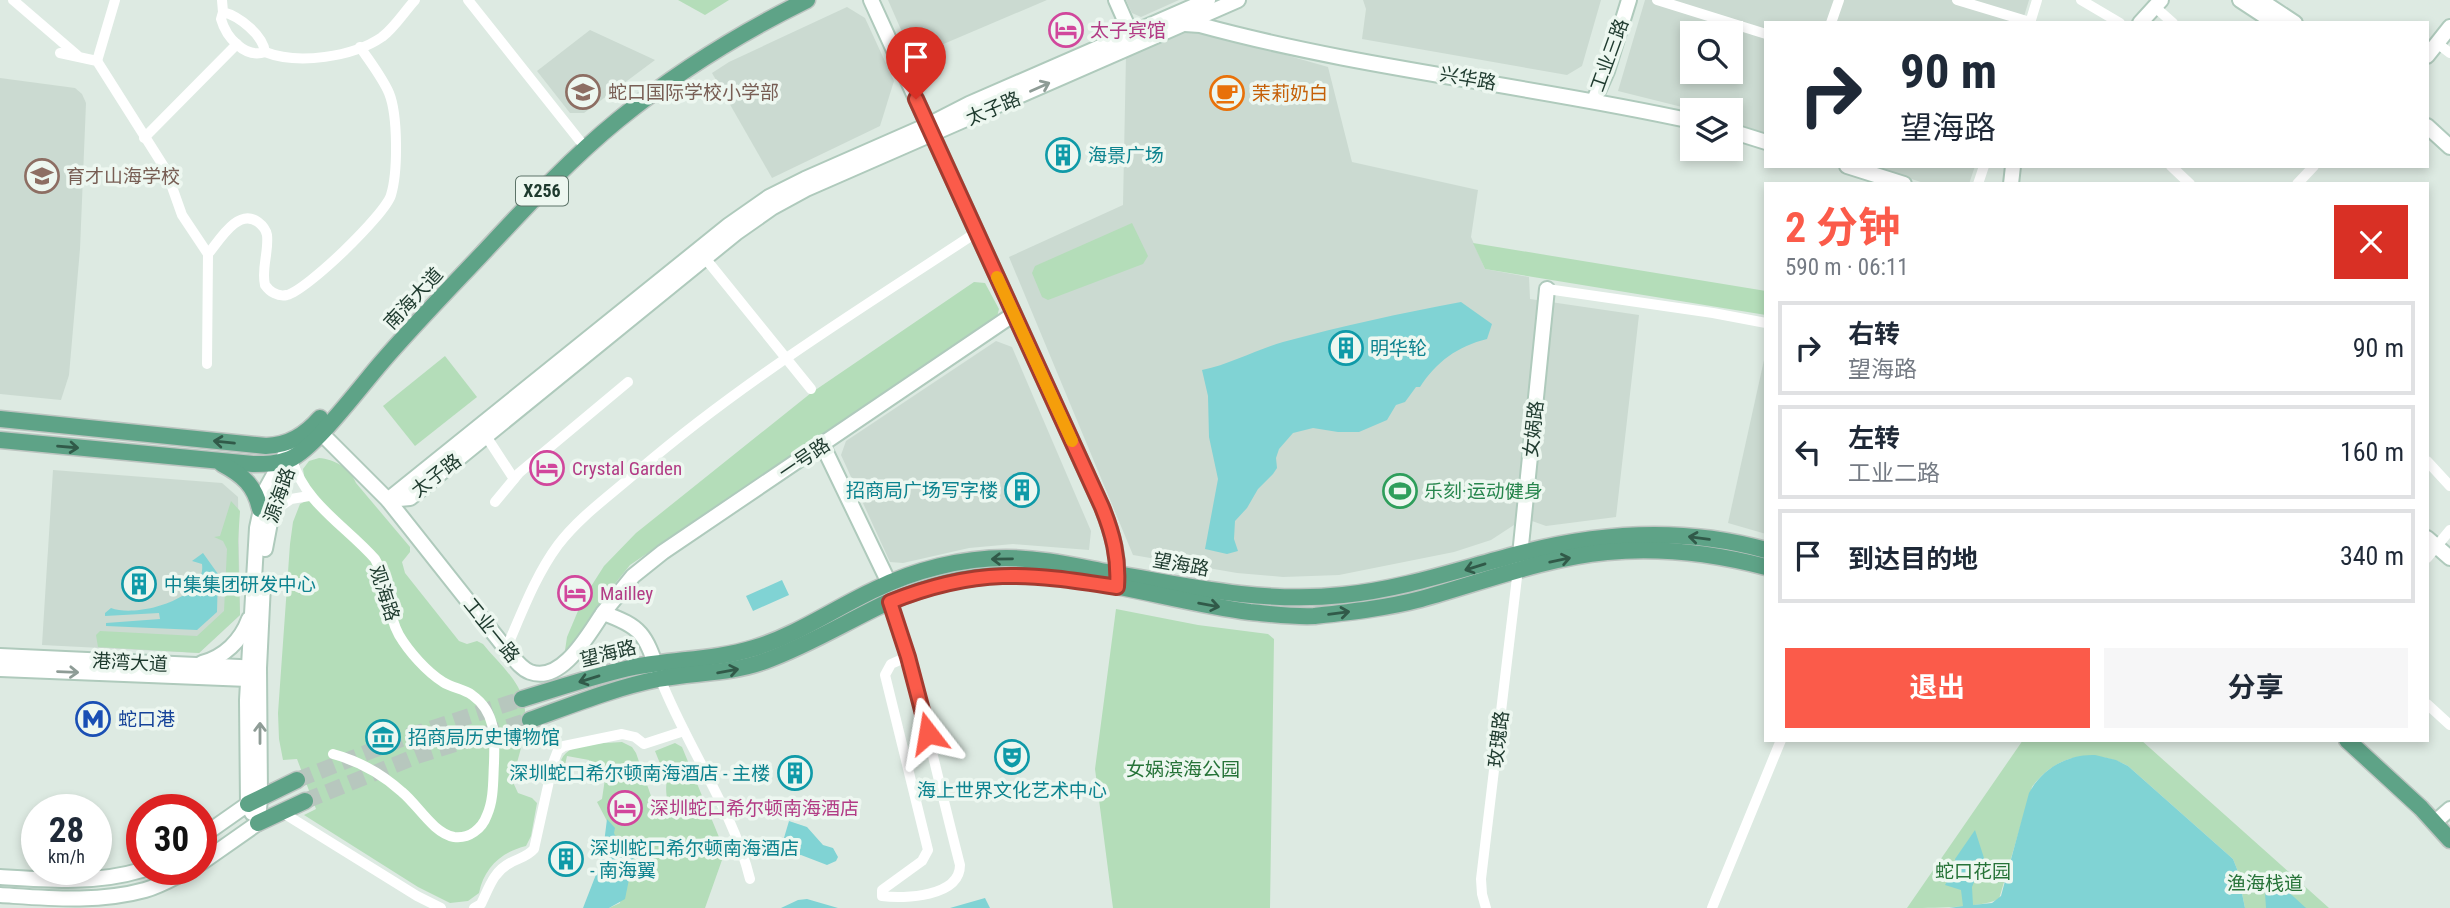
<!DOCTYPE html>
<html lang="zh">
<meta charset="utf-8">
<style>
:root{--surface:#fff;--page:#f6f6f7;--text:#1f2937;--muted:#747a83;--line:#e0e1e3;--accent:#fb5b4a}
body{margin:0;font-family:"Roboto Condensed","Noto Sans SC",sans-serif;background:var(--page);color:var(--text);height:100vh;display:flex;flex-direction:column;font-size:26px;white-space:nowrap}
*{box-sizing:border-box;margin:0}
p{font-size:23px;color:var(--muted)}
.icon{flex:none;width:38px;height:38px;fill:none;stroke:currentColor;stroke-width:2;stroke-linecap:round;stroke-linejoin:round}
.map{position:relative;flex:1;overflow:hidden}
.panel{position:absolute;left:1764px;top:182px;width:665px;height:560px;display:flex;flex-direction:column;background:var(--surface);border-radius:0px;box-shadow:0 4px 10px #0003}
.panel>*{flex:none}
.banner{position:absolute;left:1764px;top:21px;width:665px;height:147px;border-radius:0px;box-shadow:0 4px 10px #0003;background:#fff;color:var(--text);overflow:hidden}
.fabs{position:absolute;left:1680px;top:21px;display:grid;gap:14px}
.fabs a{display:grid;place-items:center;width:63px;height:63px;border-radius:0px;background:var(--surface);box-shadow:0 4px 10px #0003;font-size:35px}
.speed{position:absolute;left:21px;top:794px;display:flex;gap:14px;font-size:35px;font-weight:700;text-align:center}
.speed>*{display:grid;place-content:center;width:91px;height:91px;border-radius:50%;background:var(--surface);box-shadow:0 4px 10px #0003;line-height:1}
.speed small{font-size:18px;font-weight:400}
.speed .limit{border:10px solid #d22;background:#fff;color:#111}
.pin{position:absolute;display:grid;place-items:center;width:60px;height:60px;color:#fff;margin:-72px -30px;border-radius:50% 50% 50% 0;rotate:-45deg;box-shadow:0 0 7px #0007}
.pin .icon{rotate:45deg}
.me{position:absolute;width:77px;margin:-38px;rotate:346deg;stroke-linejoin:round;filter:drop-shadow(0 0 5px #0008)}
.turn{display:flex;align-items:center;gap:24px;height:147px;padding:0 21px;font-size:32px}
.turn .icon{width:91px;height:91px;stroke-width:2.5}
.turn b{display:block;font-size:49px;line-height:60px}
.round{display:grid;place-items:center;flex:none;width:74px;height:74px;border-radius:0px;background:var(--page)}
.headline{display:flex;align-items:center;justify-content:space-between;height:119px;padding:0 21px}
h1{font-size:42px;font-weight:700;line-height:52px;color:var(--accent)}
.action{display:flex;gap:14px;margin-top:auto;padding:14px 21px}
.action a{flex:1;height:80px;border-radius:0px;background:var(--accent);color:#fff;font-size:28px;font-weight:700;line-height:80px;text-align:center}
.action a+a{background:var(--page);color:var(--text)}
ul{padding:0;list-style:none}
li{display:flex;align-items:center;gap:21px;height:94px;margin:0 14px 10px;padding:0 7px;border:4px solid var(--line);border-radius:0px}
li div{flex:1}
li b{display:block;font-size:26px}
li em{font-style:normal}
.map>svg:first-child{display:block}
</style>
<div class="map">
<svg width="2450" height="908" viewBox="0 0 2450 908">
<rect width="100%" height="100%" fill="#ddeae2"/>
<g fill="#cbdad1" fill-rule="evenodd">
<polygon points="888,0 1047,0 913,57"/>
<polygon points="1126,0 1179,0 1141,17 1132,13"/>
<polygon points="1363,0 1601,0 1582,66 1567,75 1362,39 1366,9"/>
<path d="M1645,0H2029L2022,23H1766V133L1731,122V110H1694L1618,91ZM1692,33H1731V72H1692Z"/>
<polygon points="847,7 865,18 894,81 880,126 772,178 712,73 729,62"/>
<polygon points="590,30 655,60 584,113 570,113 537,71"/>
<polygon points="1187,30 1205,32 1328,67 1352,162 1478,190 1471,237 1485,269 1529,277 1530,299 1639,315 1616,517 1546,526 1532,521 1514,525 1491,540 1454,552 1339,575 1283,577 1237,573 1133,555 1009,257 1123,205 1126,55"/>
<polygon points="0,78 75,88 82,94 86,103 80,249 69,375 61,400 0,394"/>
<polygon points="1871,166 1975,166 1969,184 1927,184"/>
<polygon points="996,341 1012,347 1091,531 1089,550 1013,544 969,548 903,563 890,562 841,455 846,441"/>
<polygon points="1766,351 1766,534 1728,523"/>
<polygon points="53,470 222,483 238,497 240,615 199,653 42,645"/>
</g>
<g fill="#b4ddb9">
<polygon points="678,0 729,0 705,15"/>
<polygon points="1132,223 1148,256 1143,264 1048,300 1042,297 1032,273 1035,266"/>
<polygon points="1473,243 1766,291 1766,315 1485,269"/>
<polygon points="974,282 985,283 999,309 997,317 630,565 613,586 564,657 567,637 583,599 604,566 636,533 811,393"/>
<polygon points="445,356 477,397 415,446 383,406"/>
<path d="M319,458C334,459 350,468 356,483L410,547V552L402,562L405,573L459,641L467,644L477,641L483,644C494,658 509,671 518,687C534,716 520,751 512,780L518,793L532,798L537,803L531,836L526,846C501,852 484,868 479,893L468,901L450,903L418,887L304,815L316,809L297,759L283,760L279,739L278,713L290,544L293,522L300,504L308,500L303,469L309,461Z"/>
<polygon points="231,501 240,511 238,541 240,615 199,653 98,647 96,635 100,631 197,636 224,611 227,549 223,541 214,537 220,536"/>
<polygon points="1116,609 1198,625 1268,634 1274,639 1270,908 1113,908 1095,769"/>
<path d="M2023,740H2141L2329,908H2245L2237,869L2233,859L2128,766C2093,748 2056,754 2032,787L1999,899C1981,908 1929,908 1907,908Z"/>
<path d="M622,742L632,747L636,753L651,796L649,803L655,818C675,804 663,798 667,781L655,751L675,743L682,747L721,842L722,860L705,908H609L620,903L627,841L617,840L597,802L602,799L606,772L589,768V760L567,756L565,765L560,764C565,740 602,744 622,742Z"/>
</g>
<g fill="#80d3d4">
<path d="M1461,302L1492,324L1487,339C1458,346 1436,362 1420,387H1416L1405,402L1396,405L1387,420L1359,432H1338L1313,428L1293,433L1279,449L1276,458L1277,468L1273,474L1258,489L1247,508L1235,521L1234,539L1238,551L1227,554L1205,549L1218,479L1209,437L1208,396L1202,370C1231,364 1255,350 1283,342C1342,326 1401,313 1461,302Z"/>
<path d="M203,553L218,574L217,612L197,630L106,626V623L160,619L159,613L105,616V613L111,608C137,618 207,599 202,564L192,561Z"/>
<polygon points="782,580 789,595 753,611 746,596"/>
<path d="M2095,755L2116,760L2128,766L2233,859L2237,869L2245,908H1949L1963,906L1961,890L1945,885L1956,865L1955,859L1975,830L1984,858L1972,887L1973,905L1992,903L2001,896L2029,793C2042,769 2067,754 2095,755Z"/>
<polygon points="607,819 615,828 614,833 617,840 627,841 635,850 625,899 609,908 583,908 602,859"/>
<polygon points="789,821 807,827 823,845 833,848 838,857 836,861 827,865 801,855 791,856 781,848"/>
<polygon points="2283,887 2306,908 2266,908 2265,893"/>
<polygon points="985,898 990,908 950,908"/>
<polygon points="807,899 838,908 781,908 798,900"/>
</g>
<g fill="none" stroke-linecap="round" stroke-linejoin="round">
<g stroke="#b7c7be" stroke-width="16" stroke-dasharray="16 8" stroke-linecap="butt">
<polyline points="297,780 409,736 522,699"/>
<polyline points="305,801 417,756 530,720"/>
</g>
<g stroke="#afcabc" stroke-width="18">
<g id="secondary">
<path d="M871,0L1102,507C1112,532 1119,556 1117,583"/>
<polyline points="1116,0 1131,34"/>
<polyline points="2240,0 2275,23"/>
<polyline points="2260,0 2295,23"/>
<polyline points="2140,23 2161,0"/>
<path d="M1185,24L1200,25C1361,69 1529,85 1692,121"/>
<polyline points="2427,56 2450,27"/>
<polyline points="1594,100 1607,71 1629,0"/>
<polyline points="2427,126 2450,147"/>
<polyline points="1731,131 1766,142"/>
<polyline points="1847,166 1904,184"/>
<polyline points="2011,184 2013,166"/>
<path d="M317,424L321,433L388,500L506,649C513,657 520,668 530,672C562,684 589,633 603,613C643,627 645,635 659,674"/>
<polyline points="823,446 889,583"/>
<polyline points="389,499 729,225 769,197 805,179 928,125 969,104 1208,0"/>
<polyline points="388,500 410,498 736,233 773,207 806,189 1238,0"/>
<polyline points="2427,538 2450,558"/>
<polyline points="265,549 275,496 292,459 292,452"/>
<polyline points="1519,565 1547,289"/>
<polyline points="603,613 633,576 663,552 1014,314"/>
<polyline points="0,656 259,668 260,797 258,823"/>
<path d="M202,663C224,657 241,641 249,619"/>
<polyline points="0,669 248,679"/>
<polyline points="254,673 259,668 263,584"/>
<polyline points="252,813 248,804 247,700 257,528 265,491 292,442"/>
<polyline points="2435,822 2450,809"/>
<polyline points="201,837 248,804"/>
<polyline points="201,863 258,823"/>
<path d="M0,877C48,880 96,884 142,870"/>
<path d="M0,895C48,898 98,903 145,890C160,886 175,877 189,870"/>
</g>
</g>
<g stroke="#bcc4c0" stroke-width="19">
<g id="primary">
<path d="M0,419L266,446C289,445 305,435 320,418"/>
<path d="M0,440L253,464C265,464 278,464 290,459C314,449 361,386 381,363C413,326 448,290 482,254C526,207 569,160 618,120C677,72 740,33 807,0"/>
<path d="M222,464C243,475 255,486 260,509"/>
<path d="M522,699C559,688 596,675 634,667C674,659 715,660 754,648C797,635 835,608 876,589C915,570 962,558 1006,558C1038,558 1070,565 1101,571C1182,585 1261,604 1343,595C1404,589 1460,569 1518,554C1600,532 1684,527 1766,550"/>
<path d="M530,720C572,705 614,688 658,679C694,672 730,674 765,661C807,646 846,622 886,603C923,587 964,576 1004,575C1083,571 1171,602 1250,612C1271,614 1293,617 1314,616C1350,612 1387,608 1421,599C1483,582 1543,558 1607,552C1659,547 1716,554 1766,567"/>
<polyline points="2347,740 2421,808 2450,840"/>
<polyline points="248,804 297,780"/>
<polyline points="258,823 305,801"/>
</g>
</g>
<g stroke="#fff" stroke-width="10">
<polyline points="13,0 77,55"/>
<path d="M222,0L223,12L221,19C226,37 245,59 265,52C263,35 239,16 223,12"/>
<polyline points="468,0 580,141"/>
<polyline points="1657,0 1766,34"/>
<polyline points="1957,0 2030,22"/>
<polyline points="2081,0 2120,23"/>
<polyline points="2155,7 2173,23"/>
<polyline points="1831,23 1839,0"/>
<polyline points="2030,23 2037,0"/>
<polyline points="2437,43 2450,53"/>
<path d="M265,52C298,65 353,57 382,37C395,27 404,12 415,0"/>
<polyline points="60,53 97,61 166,170 182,215 208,254 207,364"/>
<polyline points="97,61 115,0"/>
<polyline points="144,138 237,44"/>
<polyline points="2171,166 2190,184"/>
<polyline points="1978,184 1984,166"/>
<polyline points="2297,184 2314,166"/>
<path d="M208,254C219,241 238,207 258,222C262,225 266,230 267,235C269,252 261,269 265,285C270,292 278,297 287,295C307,290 385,215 391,195C398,172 398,115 389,93C382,77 370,62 360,47"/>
<polyline points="705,258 811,389"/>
<polyline points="1547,289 1713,313 1766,323"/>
<polyline points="486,436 514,479"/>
<path d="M292,459C304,503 346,526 375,559C389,583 386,612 399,635C409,652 427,672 443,682C452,688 464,689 472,695C496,712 495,737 494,763C493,780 494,799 487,815C482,829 469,839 454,837C433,833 418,805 402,792C382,774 359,761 333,754"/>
<polyline points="2427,461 2450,486"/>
<polyline points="495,502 519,473 628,382"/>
<polyline points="272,512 291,499 309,496"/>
<polyline points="2427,558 2450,530"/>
<path d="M890,602C919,688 937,777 960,865C960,897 904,899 882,896V890L922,861L928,850L885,675L891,664L907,657"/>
<path d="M506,649C521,615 535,576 558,545C580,516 612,494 639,470C744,380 862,308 977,232"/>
<path d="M660,678C686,745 733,810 750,879"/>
<polyline points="2427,704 2450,725"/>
<polyline points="280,811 417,896 441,908"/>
<path d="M474,908L481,904C489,888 493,872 510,863C519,858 527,857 534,849L553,763L558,750L564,746L622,734L635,737L644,744L684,731"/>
<polyline points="1486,908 1482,894 1481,879 1518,569"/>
<polyline points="1712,908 1781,740"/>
</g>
<use href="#secondary" stroke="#fff" stroke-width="14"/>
<use href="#primary" stroke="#5ea387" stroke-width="16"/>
</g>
<defs><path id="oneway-shaft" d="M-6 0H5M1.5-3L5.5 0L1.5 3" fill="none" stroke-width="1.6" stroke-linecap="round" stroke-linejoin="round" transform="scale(1.75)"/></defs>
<g stroke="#8e9c96">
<use href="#oneway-shaft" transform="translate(1040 87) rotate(-24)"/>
<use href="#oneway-shaft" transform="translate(68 672) rotate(2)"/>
<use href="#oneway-shaft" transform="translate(260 733) rotate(-90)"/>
</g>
<g stroke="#315a49">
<use href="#oneway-shaft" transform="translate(224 442) rotate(-174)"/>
<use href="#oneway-shaft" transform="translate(68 447) rotate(5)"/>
<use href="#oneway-shaft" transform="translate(1699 538) rotate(-173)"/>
<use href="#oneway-shaft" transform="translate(1002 559) rotate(179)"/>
<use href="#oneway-shaft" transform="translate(1560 560) rotate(-12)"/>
<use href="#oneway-shaft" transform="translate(1475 567) rotate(163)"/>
<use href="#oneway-shaft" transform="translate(1209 605) rotate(10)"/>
<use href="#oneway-shaft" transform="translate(1339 613) rotate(-7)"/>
<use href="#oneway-shaft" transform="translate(728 671) rotate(-10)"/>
<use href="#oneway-shaft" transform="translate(589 679) rotate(163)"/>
</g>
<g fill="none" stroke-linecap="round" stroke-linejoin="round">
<g stroke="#a33b30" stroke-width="18">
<path id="route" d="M916,99L1102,507C1113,534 1119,558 1117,587C1027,573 977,567 890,602L908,657L928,733"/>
</g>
<use href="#route" stroke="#fb5b4a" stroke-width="12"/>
<polyline stroke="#f59e0b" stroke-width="12" points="997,277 1072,441"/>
</g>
<defs>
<g id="hotel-ring" transform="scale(1.75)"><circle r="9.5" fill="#edf7f0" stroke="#d1479c" stroke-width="1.5"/><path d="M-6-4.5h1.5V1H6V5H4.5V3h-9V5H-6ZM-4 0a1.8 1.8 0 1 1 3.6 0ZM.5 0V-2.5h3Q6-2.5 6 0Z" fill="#d1479c"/></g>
<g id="school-ring" transform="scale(1.75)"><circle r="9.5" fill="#edf7f0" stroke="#8d6e63" stroke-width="1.5"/><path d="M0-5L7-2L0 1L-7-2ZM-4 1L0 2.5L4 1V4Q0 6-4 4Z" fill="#8d6e63"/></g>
<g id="cafe-ring" transform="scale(1.75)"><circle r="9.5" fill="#edf7f0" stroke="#e8710a" stroke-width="1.5"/><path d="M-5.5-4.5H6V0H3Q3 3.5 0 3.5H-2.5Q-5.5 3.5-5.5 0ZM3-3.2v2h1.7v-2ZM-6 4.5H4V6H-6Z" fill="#e8710a"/></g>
<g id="building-ring" transform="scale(1.75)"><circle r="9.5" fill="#edf7f0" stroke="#0f9aa8" stroke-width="1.5"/><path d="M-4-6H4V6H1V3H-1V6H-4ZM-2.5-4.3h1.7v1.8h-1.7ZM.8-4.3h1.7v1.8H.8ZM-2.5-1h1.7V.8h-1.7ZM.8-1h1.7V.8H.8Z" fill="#0f9aa8"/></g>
<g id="stadium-ring" transform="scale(1.75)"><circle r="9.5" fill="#edf7f0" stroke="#2e9e5b" stroke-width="1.5"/><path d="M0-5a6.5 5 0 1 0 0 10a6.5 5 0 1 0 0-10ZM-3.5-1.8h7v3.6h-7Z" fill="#2e9e5b"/></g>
<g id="metro-ring" transform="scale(1.75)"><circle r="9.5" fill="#edf7f0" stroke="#1a4fb4" stroke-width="1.5"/><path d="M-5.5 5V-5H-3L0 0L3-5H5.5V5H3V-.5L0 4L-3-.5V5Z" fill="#1a4fb4"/></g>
<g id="museum-ring" transform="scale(1.75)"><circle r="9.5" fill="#edf7f0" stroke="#0f9aa8" stroke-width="1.5"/><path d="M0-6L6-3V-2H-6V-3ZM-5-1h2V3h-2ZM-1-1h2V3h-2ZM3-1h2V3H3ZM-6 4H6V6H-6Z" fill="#0f9aa8"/></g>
<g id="theatre-ring" transform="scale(1.75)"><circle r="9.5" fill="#edf7f0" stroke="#0f9aa8" stroke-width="1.5"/><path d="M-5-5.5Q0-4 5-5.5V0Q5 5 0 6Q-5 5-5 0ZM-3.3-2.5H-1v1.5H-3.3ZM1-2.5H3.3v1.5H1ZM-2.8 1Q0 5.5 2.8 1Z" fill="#0f9aa8"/></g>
</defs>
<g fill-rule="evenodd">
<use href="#hotel-ring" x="1066" y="30"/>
<use href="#school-ring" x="583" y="92"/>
<use href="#cafe-ring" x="1227" y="93"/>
<use href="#building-ring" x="1063" y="155"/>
<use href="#school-ring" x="42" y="176"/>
<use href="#building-ring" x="1346" y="348"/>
<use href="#hotel-ring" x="547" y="468"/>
<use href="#building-ring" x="1022" y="490"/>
<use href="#stadium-ring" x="1400" y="491"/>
<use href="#building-ring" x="139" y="584"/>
<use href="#hotel-ring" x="575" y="593"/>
<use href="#metro-ring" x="93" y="719"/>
<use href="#museum-ring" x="383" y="737"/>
<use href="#theatre-ring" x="1012" y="757"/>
<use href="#building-ring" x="795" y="773"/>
<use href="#hotel-ring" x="625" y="808"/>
<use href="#building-ring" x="566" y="859"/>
</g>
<g text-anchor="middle" stroke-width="7" stroke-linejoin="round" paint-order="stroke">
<rect fill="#edf7f0" stroke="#5c7368" stroke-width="2" x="516" y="176.5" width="52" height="29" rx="5"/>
<g font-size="18" font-weight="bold" fill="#1e3a2e">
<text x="542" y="197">X256</text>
</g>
<g font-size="19" fill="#b23c85" stroke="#edf7f0" text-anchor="start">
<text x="1090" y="37">太子宾馆</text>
<text x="572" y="475">Crystal Garden</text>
<text x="600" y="600">Mailley</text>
<text x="650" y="815">深圳蛇口希尔顿南海酒店</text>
</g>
<g font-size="19" fill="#1e3a2e" stroke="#edf7f0">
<text transform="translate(1609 55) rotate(-70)" y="7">工业三路</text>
<text transform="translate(1468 78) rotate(10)" y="7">兴华路</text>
<text transform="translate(993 108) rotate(-23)" y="7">太子路</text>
<text transform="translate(413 298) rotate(-47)" y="7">南海大道</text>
<text transform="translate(1533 429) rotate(-84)" y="7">女娲路</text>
<text transform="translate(804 458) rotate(-34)" y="7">一号路</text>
<text transform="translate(436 475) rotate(-38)" y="7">太子路</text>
<text transform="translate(279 495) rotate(-71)" y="7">源海路</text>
<text transform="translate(1181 564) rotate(10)" y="7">望海路</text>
<text transform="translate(385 593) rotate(72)" y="7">观海路</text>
<text transform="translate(492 630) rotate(51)" y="7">工业一路</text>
<text transform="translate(608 653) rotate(-14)" y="7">望海路</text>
<text transform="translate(130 662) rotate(3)" y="7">港湾大道</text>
<text transform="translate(1498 739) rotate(-83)" y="7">玫瑰路</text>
</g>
<g font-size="19" fill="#785e54" stroke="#edf7f0" text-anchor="start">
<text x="608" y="99">蛇口国际学校小学部</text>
<text x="66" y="183">育才山海学校</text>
</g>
<g font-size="19" fill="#c56008" stroke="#edf7f0" text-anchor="start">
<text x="1252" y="100">茉莉奶白</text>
</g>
<g font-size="19" fill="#0d838f" stroke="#edf7f0" text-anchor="start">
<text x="1088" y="162">海景广场</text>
<text x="1370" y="355">明华轮</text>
<text x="998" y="497" text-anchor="end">招商局广场写字楼</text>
<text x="164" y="591">中集集团研发中心</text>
<text x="408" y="744">招商局历史博物馆</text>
<text x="770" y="780" text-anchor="end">深圳蛇口希尔顿南海酒店 - 主楼</text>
<text x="1012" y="797" text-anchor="middle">海上世界文化艺术中心</text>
<text x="590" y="855">深圳蛇口希尔顿南海酒店<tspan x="590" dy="22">- 南海翼</tspan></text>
</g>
<g font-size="19" fill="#27864d" stroke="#edf7f0" text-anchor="start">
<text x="1424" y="498">乐刻·运动健身</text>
</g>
<g font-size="19" fill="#164399" stroke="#edf7f0" text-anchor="start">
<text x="118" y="726">蛇口港</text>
</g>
<g font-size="19" fill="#267338" stroke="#edf7f0">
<text x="1183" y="776">女娲滨海公园</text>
<text x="1973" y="878">蛇口花园</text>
<text x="2265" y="890">渔海栈道</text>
</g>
</g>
</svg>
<div class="fabs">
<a><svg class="icon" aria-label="search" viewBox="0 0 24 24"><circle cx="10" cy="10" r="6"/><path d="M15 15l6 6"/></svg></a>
<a><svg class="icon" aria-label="layers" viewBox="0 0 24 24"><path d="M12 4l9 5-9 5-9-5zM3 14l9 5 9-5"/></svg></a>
</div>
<div class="speed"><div>28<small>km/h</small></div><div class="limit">30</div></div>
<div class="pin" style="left:916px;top:99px;background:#d93025"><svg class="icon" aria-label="arrive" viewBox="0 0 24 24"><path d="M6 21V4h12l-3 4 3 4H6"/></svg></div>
<svg class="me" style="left:928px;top:733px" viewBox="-20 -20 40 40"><path d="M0-17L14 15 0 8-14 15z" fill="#fb5b4a" stroke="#fff" stroke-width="4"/></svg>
<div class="banner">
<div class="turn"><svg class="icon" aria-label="right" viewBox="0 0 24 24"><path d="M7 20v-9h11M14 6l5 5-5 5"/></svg><div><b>90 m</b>望海路</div></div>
</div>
<section class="panel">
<div class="headline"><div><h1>2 分钟</h1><p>590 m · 06:11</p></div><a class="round" style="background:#d93025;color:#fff"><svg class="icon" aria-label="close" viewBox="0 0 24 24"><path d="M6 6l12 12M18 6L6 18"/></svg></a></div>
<ul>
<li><svg class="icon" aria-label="right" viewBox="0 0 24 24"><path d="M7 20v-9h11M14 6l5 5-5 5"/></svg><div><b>右转</b><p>望海路</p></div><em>90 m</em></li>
<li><svg class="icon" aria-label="left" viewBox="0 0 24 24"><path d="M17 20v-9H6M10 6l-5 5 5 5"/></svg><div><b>左转</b><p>工业二路</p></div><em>160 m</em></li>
<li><svg class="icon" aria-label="arrive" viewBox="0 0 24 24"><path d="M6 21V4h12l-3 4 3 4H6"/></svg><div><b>到达目的地</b></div><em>340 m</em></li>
</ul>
<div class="action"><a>退出</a><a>分享</a></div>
</section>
</div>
